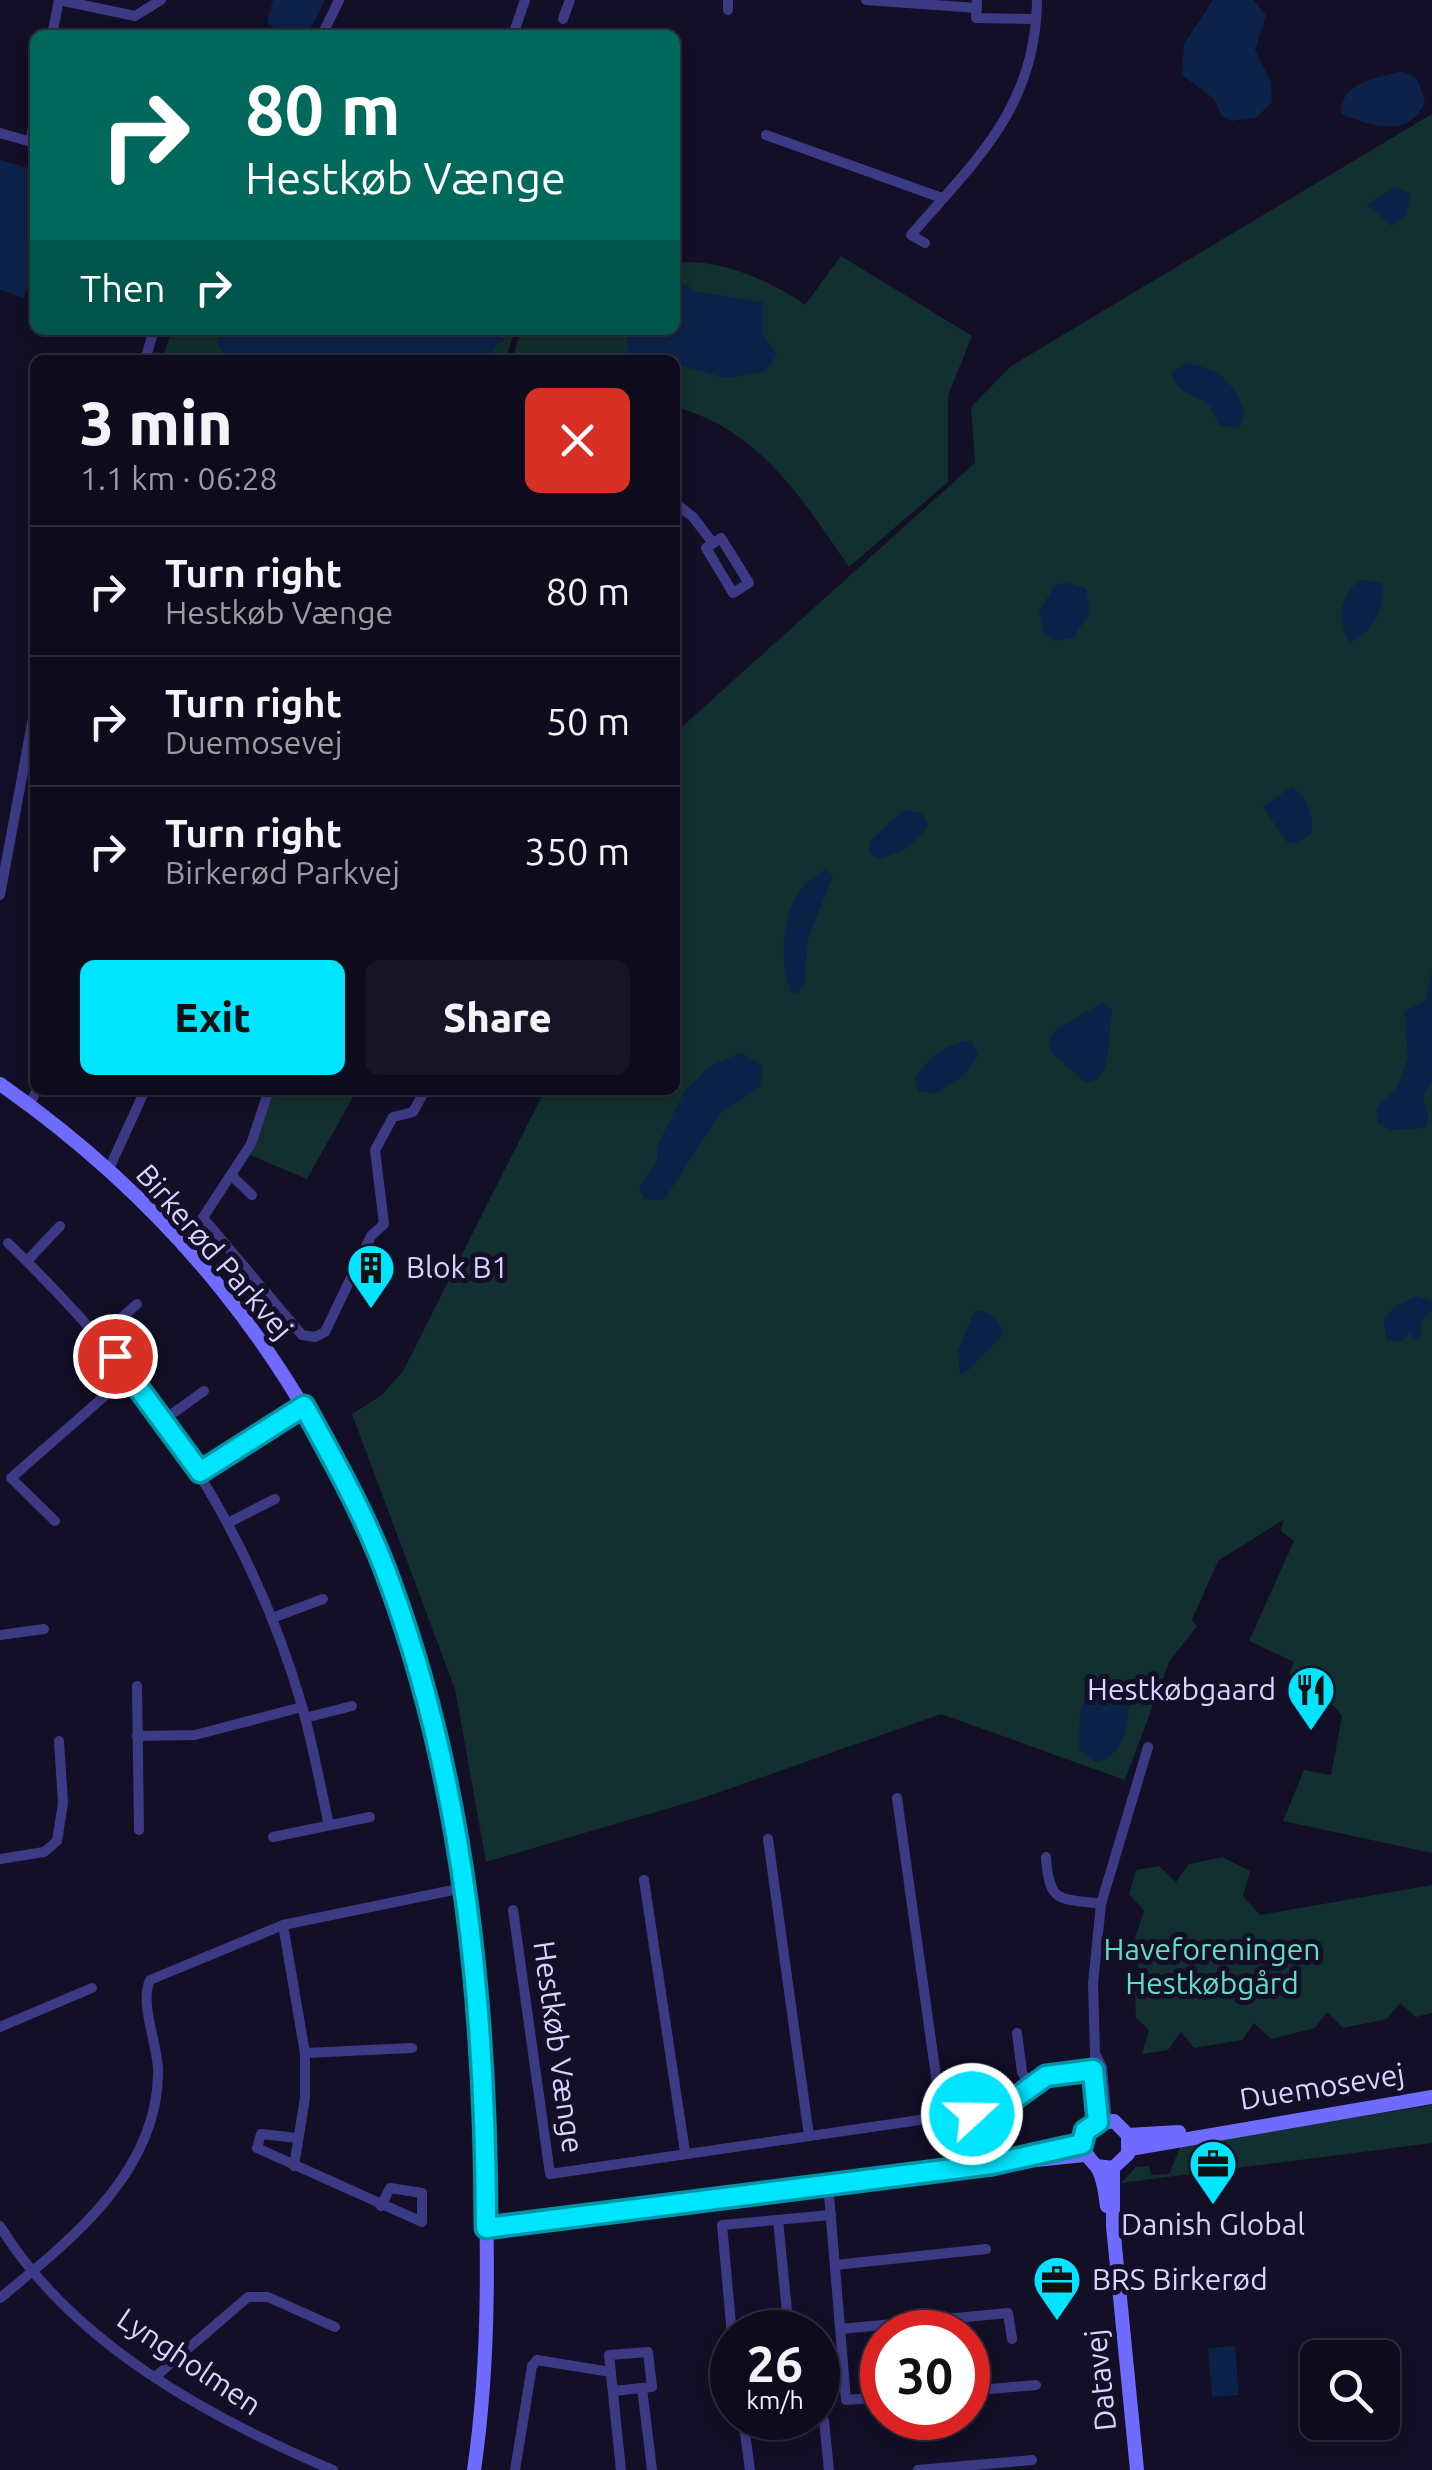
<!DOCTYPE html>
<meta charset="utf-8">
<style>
:root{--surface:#0e0b1c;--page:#171425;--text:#f1f3f6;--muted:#9b9ba3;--line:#2e2b3b;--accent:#00e5ff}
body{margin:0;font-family:Ubuntu,sans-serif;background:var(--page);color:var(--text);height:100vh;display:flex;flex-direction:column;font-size:38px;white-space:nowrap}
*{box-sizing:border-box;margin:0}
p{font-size:32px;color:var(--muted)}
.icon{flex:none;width:55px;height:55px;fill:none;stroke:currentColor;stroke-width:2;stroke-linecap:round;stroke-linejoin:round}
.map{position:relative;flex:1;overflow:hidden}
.panel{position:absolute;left:30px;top:355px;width:650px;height:740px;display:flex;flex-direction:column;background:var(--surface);border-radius:15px;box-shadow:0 5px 15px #0003,0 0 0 2px var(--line)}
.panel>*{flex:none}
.guide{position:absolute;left:30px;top:30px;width:650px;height:305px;border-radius:15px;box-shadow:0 5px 15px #0003,0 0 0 2px var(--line);background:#00695c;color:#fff;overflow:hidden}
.fabs{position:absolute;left:1300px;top:2340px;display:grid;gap:20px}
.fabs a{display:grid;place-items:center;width:100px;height:100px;border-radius:15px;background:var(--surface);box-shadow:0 5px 15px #0003,0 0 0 2px var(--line);font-size:50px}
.speed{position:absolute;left:710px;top:2310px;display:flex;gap:20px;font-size:50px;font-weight:700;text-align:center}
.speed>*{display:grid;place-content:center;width:130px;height:130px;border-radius:50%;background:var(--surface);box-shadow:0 5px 15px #0003,0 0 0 2px var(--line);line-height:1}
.speed small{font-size:25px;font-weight:400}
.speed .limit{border:15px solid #d22;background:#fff;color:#111}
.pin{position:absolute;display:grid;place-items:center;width:85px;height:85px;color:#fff;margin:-42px;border:5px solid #fff;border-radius:50%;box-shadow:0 2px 10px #0007}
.me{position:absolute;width:110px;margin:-55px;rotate:69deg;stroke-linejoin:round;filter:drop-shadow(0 0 8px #0008)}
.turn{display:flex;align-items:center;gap:35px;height:210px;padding:0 50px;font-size:45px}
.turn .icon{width:130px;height:130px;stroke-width:2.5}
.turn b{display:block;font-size:70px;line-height:85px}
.then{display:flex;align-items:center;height:95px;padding:0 50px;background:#0003;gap:20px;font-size:38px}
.round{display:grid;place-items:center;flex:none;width:105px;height:105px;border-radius:15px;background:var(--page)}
.head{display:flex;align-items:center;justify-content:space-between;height:170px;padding:0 50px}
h1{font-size:60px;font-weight:800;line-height:75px}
.button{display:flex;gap:20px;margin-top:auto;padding:20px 50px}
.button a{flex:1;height:115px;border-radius:15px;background:var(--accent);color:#111;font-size:40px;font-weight:800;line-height:115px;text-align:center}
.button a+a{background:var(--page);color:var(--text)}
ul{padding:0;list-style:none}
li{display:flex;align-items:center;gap:30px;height:130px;padding:0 50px;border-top:2px solid var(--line)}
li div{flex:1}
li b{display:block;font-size:38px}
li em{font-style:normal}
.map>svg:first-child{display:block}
</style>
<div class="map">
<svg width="1432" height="2470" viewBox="0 0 1432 2470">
<rect width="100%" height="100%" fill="#130f26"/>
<g fill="#12302f">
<polygon points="1432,114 1432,1853 1283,1821 1304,1770 1331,1775 1342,1716 1321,1690 1289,1674 1294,1662 1249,1641 1294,1541 1281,1531 1283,1520 1218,1561 1192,1620 1197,1626 1169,1662 1125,1780 941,1714 700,1799 486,1862 455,1689 352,1414 382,1395 403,1371 545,1090 675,1090 675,733 975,463 971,407 1011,366"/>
<path d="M841,256L972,336L948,395V482L849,567C803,500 759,429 675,407V360H512L521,330H675V264C713,255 774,282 805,305Z"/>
<polygon points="172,330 515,330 505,360 162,360"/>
<polygon points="275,1090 357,1090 307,1179 250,1155"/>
<polygon points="1222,1857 1250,1871 1243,1896 1260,1915 1432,1885 1432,2013 1416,2017 1400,2003 1387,2019 1343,2028 1327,2012 1315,2028 1271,2039 1254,2023 1242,2040 1194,2048 1181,2032 1168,2050 1142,2054 1149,2030 1136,2018 1135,1992 1142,1973 1130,1954 1144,1911 1129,1894 1136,1870 1159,1866 1176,1882 1189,1864"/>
<polygon points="1432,2105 1432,2143 1121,2183 1136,2167 1149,2166 1151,2175 1169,2174 1181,2145"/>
</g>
<g fill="#0c2248">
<polygon points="273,0 325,0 307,35 282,35 267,22"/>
<polygon points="1213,0 1253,0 1266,15 1255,50 1271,82 1272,102 1256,118 1231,121 1222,116 1213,98 1182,75 1184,44"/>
<path d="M1402,71L1417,79L1425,101C1410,139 1373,127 1341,114C1340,81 1377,79 1402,71Z"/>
<polygon points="0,160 29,168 34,273 24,298 0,290"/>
<polygon points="1395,187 1411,194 1406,216 1391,226 1367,205"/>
<polygon points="675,278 697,292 763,302 763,333 777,355 765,371 726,378 675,364 675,360 628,353 627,330 675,330"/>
<polygon points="221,330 491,330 505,340 496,345 488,360 240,360 229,357 217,344"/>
<path d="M1185,363C1218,368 1232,380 1245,411L1239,428L1219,425L1210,406C1196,394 1176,395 1172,373Z"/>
<path d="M1364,580L1382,583C1389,603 1369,637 1350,642C1335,624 1340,586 1364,580Z"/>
<polygon points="1065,582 1086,588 1090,613 1073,638 1056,641 1044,634 1039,611 1054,587"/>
<path d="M1291,787C1307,796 1316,818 1310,835L1296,844L1287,842L1263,807Z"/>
<path d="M904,810L922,813L928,825C918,843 896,856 876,859L869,852L871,840Z"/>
<path d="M826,869L833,876L808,939L804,985L796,994L791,992C777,949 781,892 826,869Z"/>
<path d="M1432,971V1082L1423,1095C1425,1109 1432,1113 1425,1128L1392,1130L1378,1124L1376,1109L1398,1085L1408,1058L1404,1012L1425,1001Z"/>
<polygon points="1104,1002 1112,1011 1107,1063 1097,1080 1086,1083 1051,1052 1048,1040 1058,1028"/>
<path d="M971,1041L978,1055L964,1075L935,1094L918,1091L915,1079C926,1060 949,1041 971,1041Z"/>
<polygon points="741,1053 762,1065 761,1086 720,1114 664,1200 645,1199 639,1189 657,1160 658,1144 685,1091 710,1066"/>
<polygon points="1417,1296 1432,1301 1432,1310 1420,1323 1421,1338 1414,1340 1408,1332 1403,1342 1386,1340 1384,1320 1394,1307"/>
<path d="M975,1310C989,1311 1000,1320 1004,1334L968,1371L960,1374L958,1351Z"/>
<path d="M1103,1677L1130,1694C1128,1720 1126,1758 1095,1762L1079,1750L1080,1713L1088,1684Z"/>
<polygon points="1235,2346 1239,2395 1212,2397 1208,2348"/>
</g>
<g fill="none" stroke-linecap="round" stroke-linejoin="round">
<g stroke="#3d3a85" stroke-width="10">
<polyline points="59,0 135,16 161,0"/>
<polyline points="866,0 977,8"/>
<polyline points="977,0 976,18 1036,19"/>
<polyline points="728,10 728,0"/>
<polyline points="563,19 570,0"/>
<polyline points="52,35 59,0"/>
<polyline points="322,35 339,0"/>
<polyline points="513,35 525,0"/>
<polyline points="0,133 35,143"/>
<polyline points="766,135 942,198"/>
<polyline points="30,142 35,118"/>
<path d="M925,243L911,235C976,160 1036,107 1037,0"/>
<polyline points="145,360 154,330"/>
<polyline points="675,503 693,517 712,542"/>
<polygon points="721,538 749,583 733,593 706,548"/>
<polyline points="0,895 35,707"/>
<polyline points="29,1105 37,1090"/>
<polyline points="108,1171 145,1090"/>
<polyline points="232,1176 252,1195"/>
<polyline points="204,1219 302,1335 315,1337 325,1332 371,1236 384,1224 375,1150 393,1117 413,1112 425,1090"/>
<path d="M8,1243C146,1376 248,1520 302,1706C313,1745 320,1785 329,1825"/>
<polyline points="183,1248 251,1144 269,1090"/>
<polyline points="27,1261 60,1226"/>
<polyline points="99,1338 137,1304"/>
<polyline points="165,1419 204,1391"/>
<polyline points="200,1471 304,1406"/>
<polyline points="55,1521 11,1478 131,1373"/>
<polyline points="228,1523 275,1499"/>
<polyline points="272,1618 323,1599"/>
<polyline points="0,1635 44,1629"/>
<polyline points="137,1686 139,1830"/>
<polyline points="305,1718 352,1706"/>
<polyline points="137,1736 195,1735 302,1707"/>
<polyline points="897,1798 942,2119"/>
<polyline points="273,1837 370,1817"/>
<polyline points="768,1839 809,2136"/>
<path d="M1046,1857C1049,1904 1059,1898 1101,1904"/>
<polyline points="0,1859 44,1852 57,1841 63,1803 59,1741"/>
<polyline points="644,1880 685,2152"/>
<polyline points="513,1910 550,2174 1002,2108 1047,2076 1093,2070"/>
<polyline points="283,1925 305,2053 305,2098 294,2166"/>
<polyline points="0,2027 92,1988"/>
<polyline points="1017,2033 1022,2072 1030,2087"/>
<polyline points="305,2053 412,2048"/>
<polyline points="1096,2055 1102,2067 1107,2120"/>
<polyline points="1097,2121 1093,1984 1101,1904 1148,1747"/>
<polyline points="298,2138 261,2134 257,2148 422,2222 422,2193 390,2188 381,2206"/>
<polyline points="828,2183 846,2400 882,2397"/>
<polyline points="778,2220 789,2332"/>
<path d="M0,2226C72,2343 209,2418 333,2470"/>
<polyline points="835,2265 986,2249"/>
<path d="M0,2298C70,2241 159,2171 158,2071C158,2044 139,2004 150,1980L283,1925L463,1888"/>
<polyline points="841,2329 1008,2313 1012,2339"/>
<polyline points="732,2335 722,2225 831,2215"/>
<polyline points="155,2377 248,2297 268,2297 335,2327"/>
<polyline points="642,2388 652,2470"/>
<polyline points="613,2391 652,2387 648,2352 609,2355 621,2470"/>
<polyline points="968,2391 1036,2385"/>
<polyline points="824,2421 829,2470"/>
<polyline points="744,2426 750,2470"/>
<polyline points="515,2470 532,2366 537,2360 611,2372"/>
<polyline points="918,2470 1032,2460"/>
</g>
<g stroke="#6f6bff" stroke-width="14">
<path d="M0,1084C358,1335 465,1698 483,2114C488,2232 491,2354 474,2470"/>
<polyline points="1128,2135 1179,2132"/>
<polyline points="1130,2149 1432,2097"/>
<polyline points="1033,2153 1082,2143"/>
<path d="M1096,2166L1113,2168L1128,2154V2135L1114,2121L1091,2125C1075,2143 1084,2152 1096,2166C1104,2176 1105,2194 1107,2206"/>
<polyline points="1113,2168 1113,2226 1137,2470"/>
<polyline points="486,2228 841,2181 1084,2155"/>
</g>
</g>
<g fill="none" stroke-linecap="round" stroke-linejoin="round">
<g stroke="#0095a6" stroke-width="25">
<path id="route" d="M115,1356L200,1472L304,1406C336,1464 368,1521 390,1583C465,1787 486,2012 486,2228L992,2164L1082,2144L1085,2131L1098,2122L1093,2070L1046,2076L1002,2108L972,2114"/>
</g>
<use href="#route" stroke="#00e5ff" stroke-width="18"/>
</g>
<defs>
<g id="building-pin" transform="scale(2.5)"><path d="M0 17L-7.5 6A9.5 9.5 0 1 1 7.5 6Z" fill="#00e5ff" stroke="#130f26"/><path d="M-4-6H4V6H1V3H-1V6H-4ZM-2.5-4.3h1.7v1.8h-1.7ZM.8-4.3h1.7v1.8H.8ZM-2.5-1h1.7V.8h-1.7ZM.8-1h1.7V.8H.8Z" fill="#111"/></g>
<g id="restaurant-pin" transform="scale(2.5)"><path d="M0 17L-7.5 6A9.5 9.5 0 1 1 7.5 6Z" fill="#00e5ff" stroke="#130f26"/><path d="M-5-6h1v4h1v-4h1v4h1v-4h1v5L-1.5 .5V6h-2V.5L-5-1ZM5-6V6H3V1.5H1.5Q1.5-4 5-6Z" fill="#111"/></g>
<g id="office-pin" transform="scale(2.5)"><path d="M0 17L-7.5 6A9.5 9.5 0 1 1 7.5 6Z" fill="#00e5ff" stroke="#130f26"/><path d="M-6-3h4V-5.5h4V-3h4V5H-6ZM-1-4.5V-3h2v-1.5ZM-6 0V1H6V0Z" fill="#111"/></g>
</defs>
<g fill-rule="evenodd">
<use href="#building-pin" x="371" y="1268"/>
<use href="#restaurant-pin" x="1311" y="1690"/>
<use href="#office-pin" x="1213" y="2164"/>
<use href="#office-pin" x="1057" y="2280"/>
</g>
<g text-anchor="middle" stroke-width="10" stroke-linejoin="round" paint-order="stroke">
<g font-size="30" fill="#d9d4ff" stroke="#130f26">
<text transform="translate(214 1252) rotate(49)" y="10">Birkerød Parkvej</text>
<text transform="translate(558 2047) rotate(82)" y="10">Hestkøb Vænge</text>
<text transform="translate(1322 2087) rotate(-9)" y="10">Duemosevej</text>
<text transform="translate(189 2362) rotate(34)" y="10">Lyngholmen</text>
<text transform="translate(1101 2380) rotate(-96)" y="10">Datavej</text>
</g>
<g font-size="30" fill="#d9d4ff" stroke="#130f26" text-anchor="start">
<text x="406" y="1278">Blok B1</text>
<text x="1276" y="1700" text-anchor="end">Hestkøbgaard</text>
<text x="1213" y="2235" text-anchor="middle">Danish Global</text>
<text x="1092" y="2290">BRS Birkerød</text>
</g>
<g font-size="30" fill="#5fe0c0" stroke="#130f26">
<text x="1212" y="1960">Haveforeningen<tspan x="1212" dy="34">Hestkøbgård</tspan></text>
</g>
</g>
</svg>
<div class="fabs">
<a><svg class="icon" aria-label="search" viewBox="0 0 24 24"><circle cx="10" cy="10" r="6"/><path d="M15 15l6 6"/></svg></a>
</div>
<div class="speed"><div>26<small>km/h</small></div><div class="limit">30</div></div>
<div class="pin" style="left:115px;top:1356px;background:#d93025"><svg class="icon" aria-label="arrive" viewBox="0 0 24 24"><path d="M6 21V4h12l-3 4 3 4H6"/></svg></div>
<svg class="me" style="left:972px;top:2114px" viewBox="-20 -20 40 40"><circle r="17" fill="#00e5ff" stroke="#fff" stroke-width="3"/><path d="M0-11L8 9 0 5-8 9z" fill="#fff"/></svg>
<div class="guide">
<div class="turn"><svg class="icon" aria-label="right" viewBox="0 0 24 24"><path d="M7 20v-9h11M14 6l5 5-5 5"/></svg><div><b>80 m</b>Hestkøb Vænge</div></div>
<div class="then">Then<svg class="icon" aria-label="right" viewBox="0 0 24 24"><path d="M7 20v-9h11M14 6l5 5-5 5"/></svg></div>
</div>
<section class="panel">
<div class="head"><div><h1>3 min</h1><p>1.1 km · 06:28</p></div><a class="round" style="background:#d93025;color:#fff"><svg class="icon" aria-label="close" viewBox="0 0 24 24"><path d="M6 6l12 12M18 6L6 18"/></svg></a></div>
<ul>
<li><svg class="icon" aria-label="right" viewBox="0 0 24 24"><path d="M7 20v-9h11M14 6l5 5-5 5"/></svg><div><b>Turn right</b><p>Hestkøb Vænge</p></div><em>80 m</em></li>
<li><svg class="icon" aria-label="right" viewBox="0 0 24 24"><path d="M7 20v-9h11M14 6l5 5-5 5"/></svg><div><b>Turn right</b><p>Duemosevej</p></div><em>50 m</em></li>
<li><svg class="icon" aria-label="right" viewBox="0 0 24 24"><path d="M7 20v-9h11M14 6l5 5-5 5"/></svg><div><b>Turn right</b><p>Birkerød Parkvej</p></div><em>350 m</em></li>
</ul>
<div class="button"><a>Exit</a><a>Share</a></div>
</section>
</div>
